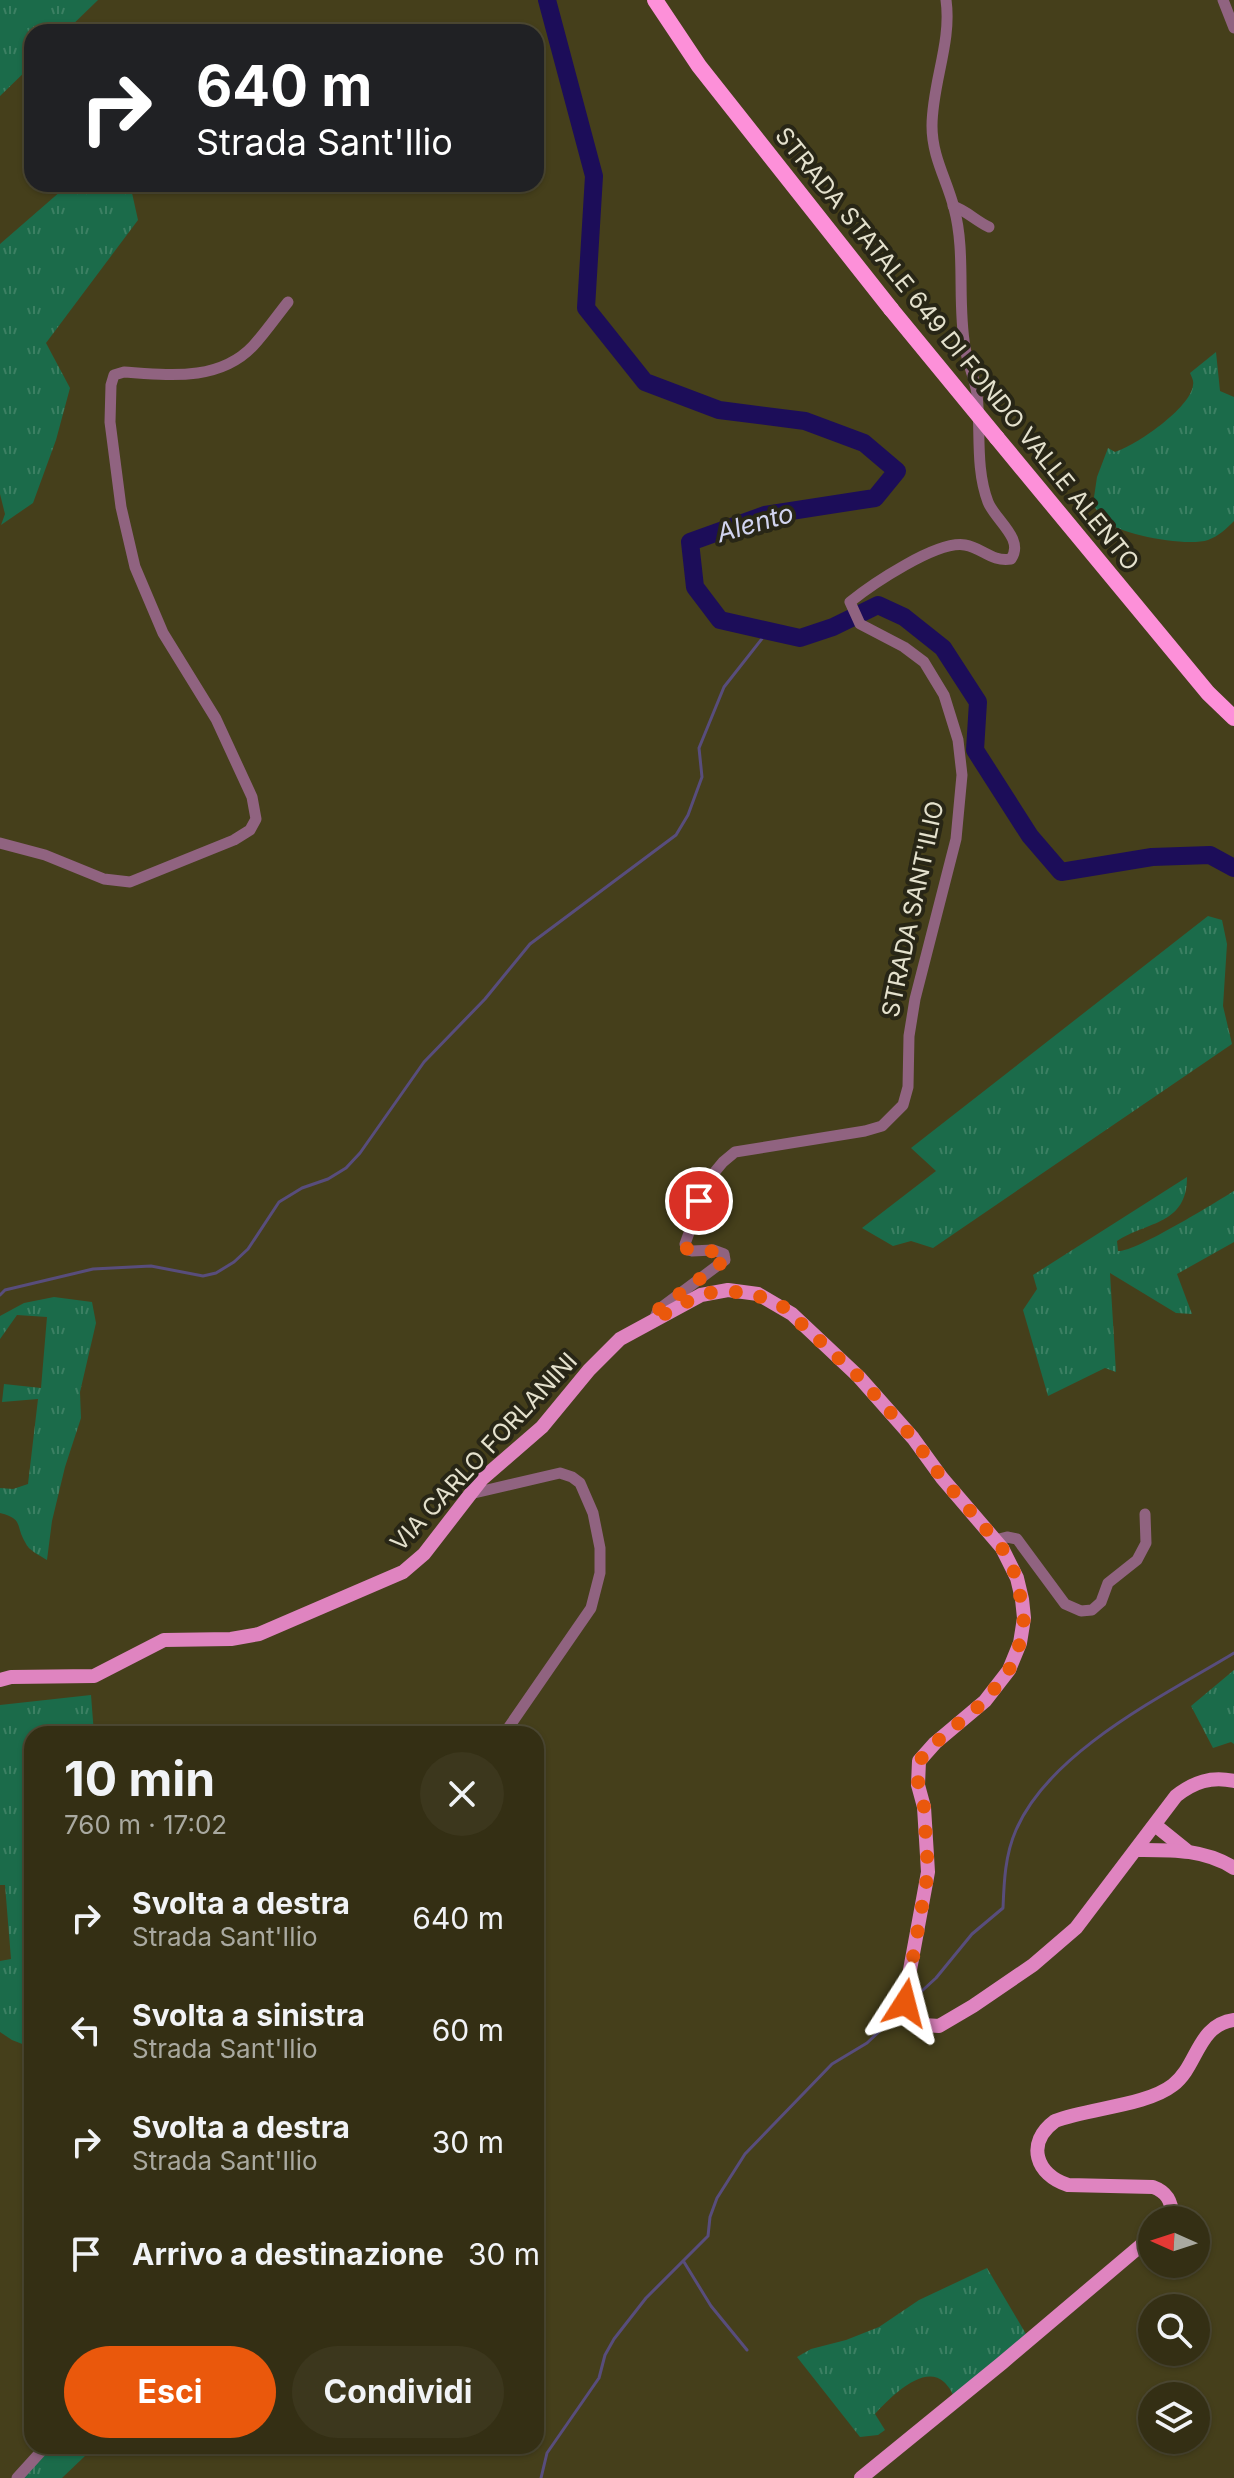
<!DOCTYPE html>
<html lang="it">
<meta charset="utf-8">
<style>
:root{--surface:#342f14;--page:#3c371d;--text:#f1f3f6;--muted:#a9a9a0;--line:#4e4a34;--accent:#ea580c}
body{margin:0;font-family:Inter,sans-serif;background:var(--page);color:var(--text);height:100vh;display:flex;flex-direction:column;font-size:30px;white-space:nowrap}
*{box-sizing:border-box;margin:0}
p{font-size:26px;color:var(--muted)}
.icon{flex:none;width:44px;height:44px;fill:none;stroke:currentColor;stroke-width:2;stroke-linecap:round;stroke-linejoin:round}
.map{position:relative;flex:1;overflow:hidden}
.details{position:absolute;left:24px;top:1726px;width:520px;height:728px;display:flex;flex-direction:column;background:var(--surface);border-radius:24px;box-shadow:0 2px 6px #0004,0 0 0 2px var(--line)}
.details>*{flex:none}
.banner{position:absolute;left:24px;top:24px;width:520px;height:168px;border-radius:24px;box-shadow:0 2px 6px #0004,0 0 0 2px var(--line);background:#202124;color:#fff;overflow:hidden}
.needle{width:52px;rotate:273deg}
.controls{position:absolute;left:1138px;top:2206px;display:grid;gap:16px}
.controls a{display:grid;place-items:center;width:72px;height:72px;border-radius:50%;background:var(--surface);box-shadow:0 2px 6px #0004,0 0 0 2px var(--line);font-size:40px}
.pin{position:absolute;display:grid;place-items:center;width:68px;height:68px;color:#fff;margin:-34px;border:4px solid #fff;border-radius:50%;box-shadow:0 2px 8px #0007}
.me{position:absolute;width:88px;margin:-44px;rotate:9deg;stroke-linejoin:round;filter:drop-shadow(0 0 6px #0008)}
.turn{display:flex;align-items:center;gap:28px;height:168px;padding:0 40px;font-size:36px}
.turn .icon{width:104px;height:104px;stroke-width:2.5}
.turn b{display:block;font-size:56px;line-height:68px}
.round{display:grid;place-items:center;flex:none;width:84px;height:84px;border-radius:42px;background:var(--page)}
.overview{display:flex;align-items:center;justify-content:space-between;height:136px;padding:0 40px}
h1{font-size:48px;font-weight:700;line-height:60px}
.action{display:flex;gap:16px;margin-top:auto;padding:16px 40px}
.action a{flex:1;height:92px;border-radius:48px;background:var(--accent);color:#fff;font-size:32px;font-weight:700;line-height:92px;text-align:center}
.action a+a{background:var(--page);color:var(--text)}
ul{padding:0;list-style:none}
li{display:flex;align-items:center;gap:24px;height:112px;padding:0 40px}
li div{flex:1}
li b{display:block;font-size:30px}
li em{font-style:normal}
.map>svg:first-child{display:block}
</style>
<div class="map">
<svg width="1234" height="2478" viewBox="0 0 1234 2478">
<defs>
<pattern id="grass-tufts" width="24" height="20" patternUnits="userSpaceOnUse" patternTransform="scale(2)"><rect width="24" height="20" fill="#1b6b4a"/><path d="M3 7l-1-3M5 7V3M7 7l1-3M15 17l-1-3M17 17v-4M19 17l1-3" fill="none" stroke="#3c8063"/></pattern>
</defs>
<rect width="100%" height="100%" fill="#453f1b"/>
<g fill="url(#grass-tufts)">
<polygon points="0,0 98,0 65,32 32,32 32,65 0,96"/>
<polygon points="69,184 130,184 138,220 46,343 70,388 56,440 33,503 1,525 5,514 0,494 0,244"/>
<path d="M1216,352L1220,391L1234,397V521C1226,529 1219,536 1208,540C1187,547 1120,535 1104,520C1100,516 1096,509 1093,504L1097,477L1108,448L1115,452C1135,446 1191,408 1193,385C1194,381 1192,378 1190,373Z"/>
<polygon points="1208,916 1222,920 1227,944 1223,1006 1232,1044 933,1248 911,1241 893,1246 862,1228 936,1171 911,1148"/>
<path d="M1187,1177C1187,1225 1148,1221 1117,1241L1118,1251C1134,1253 1216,1202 1234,1191V1242L1177,1274L1192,1314L1176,1313L1110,1273L1116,1372L1105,1368L1048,1396L1023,1310L1037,1289L1033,1275Z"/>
<path d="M54,1297L92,1302L96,1323L80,1392L81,1418L65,1467L52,1521L47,1560C39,1555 29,1551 25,1542C15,1525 24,1519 0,1513V1488L13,1489L28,1484L38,1399L2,1402L4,1384L41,1388L47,1317L17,1315L0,1339V1316L24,1303Z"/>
<polygon points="1234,1670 1234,1744 1231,1742 1213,1748 1191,1706"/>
<polygon points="91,1695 94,1734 32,1734 32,2047 30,2047 12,2040 0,2032 0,1961 11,1959 5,1885 0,1885 0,1705"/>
<path d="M987,2268L1026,2334L954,2398C952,2391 949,2387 944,2382C923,2363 889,2399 875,2414L885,2430L878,2435L860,2437L797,2357L811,2349L846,2340L879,2327L919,2300Z"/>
<polygon points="53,2446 86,2446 86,2455 62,2478 21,2478"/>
</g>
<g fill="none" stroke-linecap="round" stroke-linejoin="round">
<g stroke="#584d7c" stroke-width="3">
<polyline points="0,1295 5,1290 93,1269 151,1266 203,1276 216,1273 234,1262 248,1249 279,1202 302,1188 328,1179 346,1168 360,1153 424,1062 485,999 530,944 676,835 688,815 702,777 699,748 724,687 768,631"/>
<path d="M912,2000L936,1978L972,1934L1003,1908C1004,1882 1005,1855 1016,1830C1050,1751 1163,1696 1234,1653"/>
<polyline points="684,2262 711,2306 747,2350"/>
<polyline points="541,2478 547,2453 599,2378 605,2355 614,2339 646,2298 708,2236 710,2217 717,2198 745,2154 832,2064 867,2043 901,2011"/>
</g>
<polyline stroke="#1c0d59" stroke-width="18" points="547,0 594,176 586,308 645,382 719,410 805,421 864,443 897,471 875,498 765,515 690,542 695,587 720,620 800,638 833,627 878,605 904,617 943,648 978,702 975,750 1030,836 1061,872 1152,857 1210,855 1234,868"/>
<g stroke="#906380" stroke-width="11">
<polyline points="1223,0 1234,28"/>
<path d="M953,206C967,211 976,221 989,227"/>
<path d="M0,843L45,855L104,879L130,882L234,840L250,830L256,819L252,797L216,719L163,633L135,567L121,507L110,422L111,385L114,375L124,372C168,375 219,382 253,346C265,333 276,317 288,302"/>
<path d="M654,1320L658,1310L725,1260L724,1254L713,1250L692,1251L688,1250L685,1244L708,1180L723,1162L735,1152L865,1131L882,1126L903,1105L908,1087L909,1036L915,999L956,839L962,775L958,740L944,695L924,662L904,647L860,624L850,602C871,585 937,540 965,545C983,548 991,562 1011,559C1025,539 995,520 988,502C975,468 981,429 977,394C975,378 967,363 965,347C957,302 966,252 954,208C947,180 932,157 932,126C932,84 952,42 946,0"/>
<polyline points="470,1494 560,1473 572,1477 580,1483 593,1513 600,1548 600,1573 591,1608 504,1734"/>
<polyline points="995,1540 1007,1537 1017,1539 1065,1604 1081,1611 1092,1610 1101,1602 1108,1583 1137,1560 1146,1543 1145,1514"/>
<polyline points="17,2478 46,2446"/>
</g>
<g stroke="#df84c0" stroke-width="14">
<path d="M0,1680L11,1677L94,1676L164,1640L231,1639L259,1634L403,1572L424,1554L482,1479L542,1427L589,1370L620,1339L701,1295L728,1290L758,1294L792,1314L859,1377L913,1438L942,1478L1002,1548L1017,1578L1022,1599L1024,1618L1020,1643L1009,1670L985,1701L935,1743L919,1761L918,1785L924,1807L928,1872L905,1997L907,2010L917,2021L924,2025L939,2026L973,2006L1033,1965L1076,1928L1176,1796C1194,1782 1211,1776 1234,1781"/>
<polyline points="1155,1825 1186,1850"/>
<path d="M1137,1850C1172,1850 1204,1849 1234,1868"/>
<path d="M1169,2220L1172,2216C1172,2201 1167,2192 1153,2187L1068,2185C1036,2175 1025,2143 1055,2121C1088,2108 1146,2106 1173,2085C1198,2066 1197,2025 1234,2020"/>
<polyline points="861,2478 1002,2363 1152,2236"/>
</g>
<g stroke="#fd90d9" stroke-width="16">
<polyline points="655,0 699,66 891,309"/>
<polyline points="997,438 1208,693 1234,718"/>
</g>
<polyline stroke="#fd90d9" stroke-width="16" points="891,309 997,438"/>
</g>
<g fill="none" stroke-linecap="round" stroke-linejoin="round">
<path stroke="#ea580c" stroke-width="14" stroke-dasharray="0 25.2" d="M699,1201L686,1235V1248C698,1255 711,1248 724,1254L725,1260L658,1310L654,1320L694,1298L713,1292H748L781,1305L859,1377L913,1438L942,1478L1002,1548L1017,1578L1024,1618L1020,1643L1009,1670L985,1701L935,1743L919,1761L918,1785L924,1807L928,1872L905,2003"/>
</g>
<g text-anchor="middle" stroke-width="8" stroke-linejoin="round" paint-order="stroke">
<g font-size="24" fill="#e4e1cd" stroke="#282616">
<text transform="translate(957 349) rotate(51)" y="8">STRADA STATALE 649 DI FONDO VALLE ALENTO</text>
<text transform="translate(913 909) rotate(-78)" y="8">STRADA SANT'ILIO</text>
<text transform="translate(484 1452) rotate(-47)" y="8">VIA CARLO FORLANINI</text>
</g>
<g font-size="26" font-style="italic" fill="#d1d4ef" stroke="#282616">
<text transform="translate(755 523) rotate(-16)" y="9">Alento</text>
</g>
</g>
</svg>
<div class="controls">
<a><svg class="needle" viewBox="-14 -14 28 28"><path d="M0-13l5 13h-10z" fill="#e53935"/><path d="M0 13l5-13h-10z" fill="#a9a9a0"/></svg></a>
<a><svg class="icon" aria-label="search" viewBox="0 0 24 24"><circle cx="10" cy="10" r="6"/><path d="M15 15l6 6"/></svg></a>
<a><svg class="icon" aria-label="layers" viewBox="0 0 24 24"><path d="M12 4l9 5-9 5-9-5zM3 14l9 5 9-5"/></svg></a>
</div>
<div class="pin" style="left:699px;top:1201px;background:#d93025"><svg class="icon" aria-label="arrive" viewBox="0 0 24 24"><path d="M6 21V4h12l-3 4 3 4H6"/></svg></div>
<svg class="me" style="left:905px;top:2003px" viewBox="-20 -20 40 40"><path d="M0-17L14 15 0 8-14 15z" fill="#ea580c" stroke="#fff" stroke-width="4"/></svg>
<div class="banner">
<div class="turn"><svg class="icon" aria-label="right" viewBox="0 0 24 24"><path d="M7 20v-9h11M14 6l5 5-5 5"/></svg><div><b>640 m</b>Strada Sant'Ilio</div></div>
</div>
<section class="details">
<div class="overview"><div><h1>10 min</h1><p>760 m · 17:02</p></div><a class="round"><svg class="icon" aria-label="close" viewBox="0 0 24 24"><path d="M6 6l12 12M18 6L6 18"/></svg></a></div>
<ul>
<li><svg class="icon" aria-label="right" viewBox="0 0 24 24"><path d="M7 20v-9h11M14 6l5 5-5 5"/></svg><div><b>Svolta a destra</b><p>Strada Sant'Ilio</p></div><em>640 m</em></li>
<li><svg class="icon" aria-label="left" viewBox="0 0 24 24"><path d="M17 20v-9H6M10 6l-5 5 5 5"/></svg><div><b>Svolta a sinistra</b><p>Strada Sant'Ilio</p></div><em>60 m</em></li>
<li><svg class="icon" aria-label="right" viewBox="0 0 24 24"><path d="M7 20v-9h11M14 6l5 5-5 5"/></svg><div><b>Svolta a destra</b><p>Strada Sant'Ilio</p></div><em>30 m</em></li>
<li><svg class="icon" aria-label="arrive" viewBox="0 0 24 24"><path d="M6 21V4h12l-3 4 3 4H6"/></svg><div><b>Arrivo a destinazione</b></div><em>30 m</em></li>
</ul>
<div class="action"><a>Esci</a><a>Condividi</a></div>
</section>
</div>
